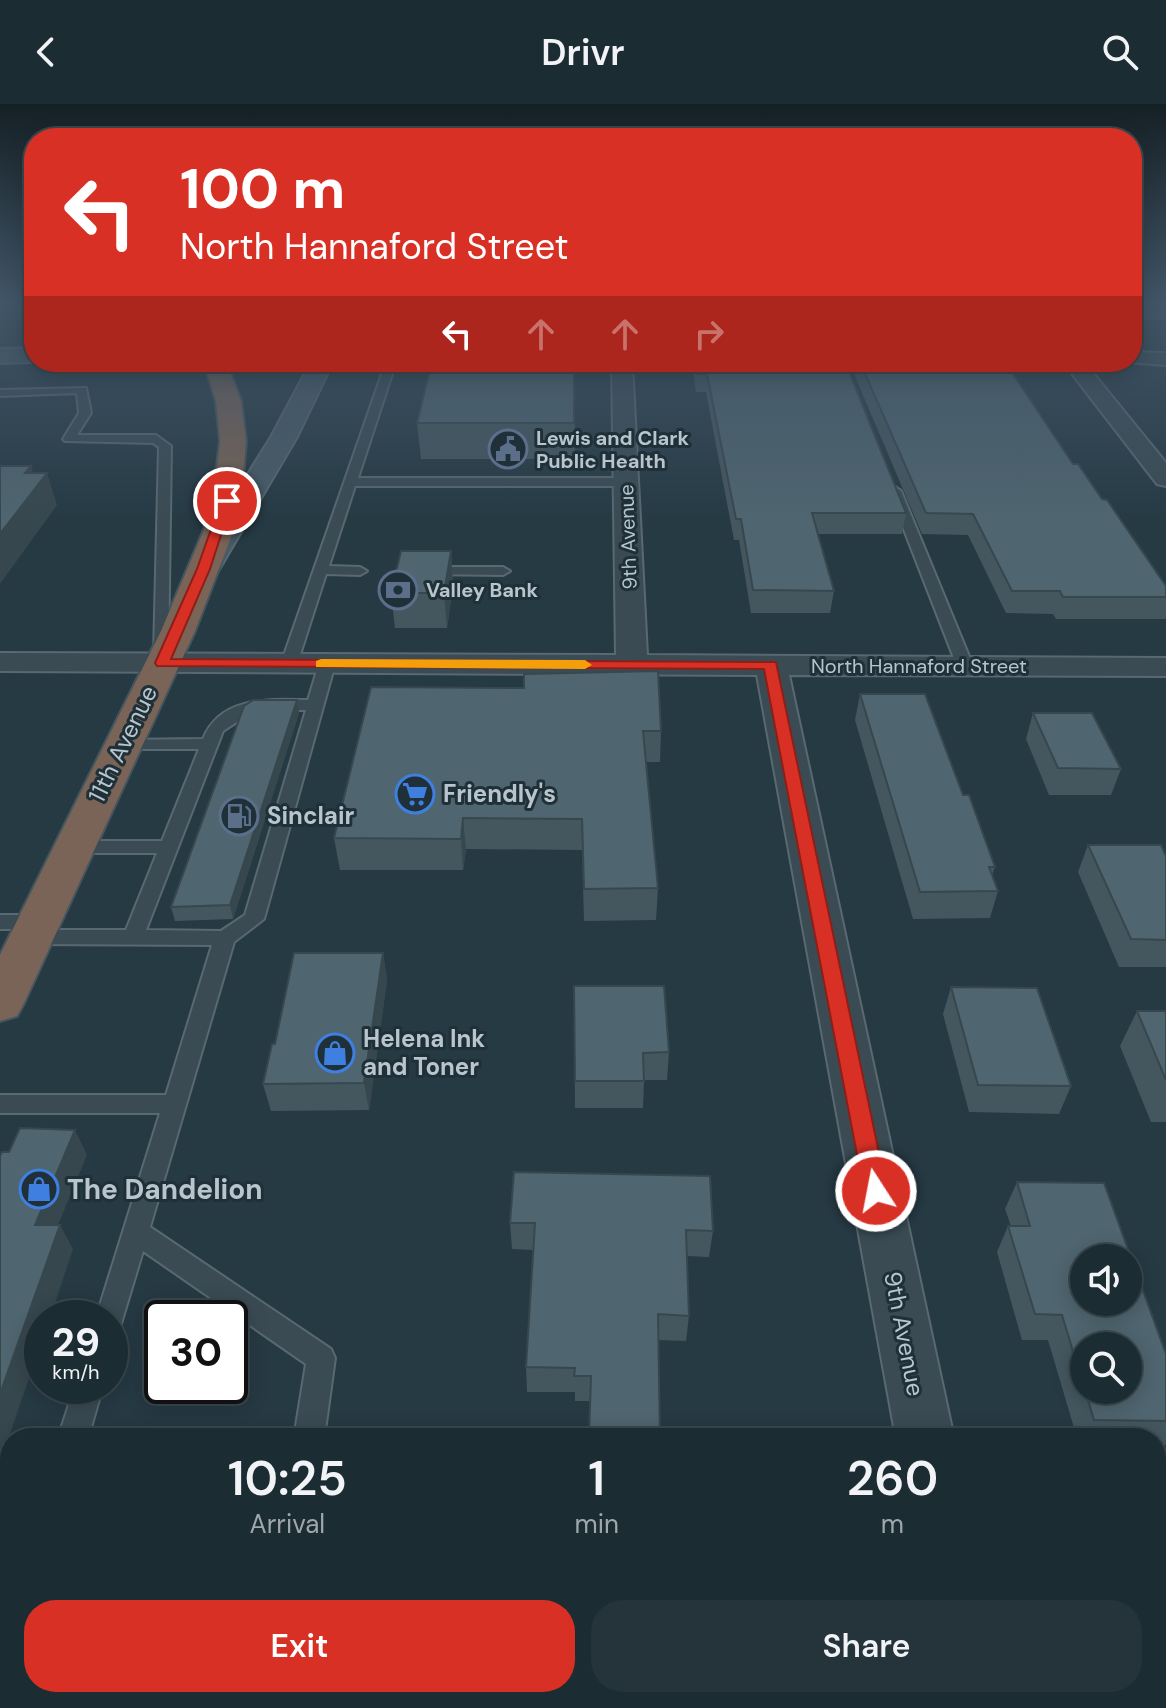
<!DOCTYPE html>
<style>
:root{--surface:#1c2c33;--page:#25343b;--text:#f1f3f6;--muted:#a0a7ac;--line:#3a484e;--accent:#d93025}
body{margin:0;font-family:"DM Sans",sans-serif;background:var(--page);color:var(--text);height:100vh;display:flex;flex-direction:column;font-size:30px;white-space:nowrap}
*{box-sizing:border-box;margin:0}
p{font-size:26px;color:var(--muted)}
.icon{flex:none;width:44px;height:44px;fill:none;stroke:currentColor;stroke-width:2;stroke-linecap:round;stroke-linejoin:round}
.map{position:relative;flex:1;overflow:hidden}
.side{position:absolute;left:0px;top:1324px;width:1166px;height:280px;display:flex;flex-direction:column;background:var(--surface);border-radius:32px 32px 0 0;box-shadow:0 4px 20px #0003,0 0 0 2px var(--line)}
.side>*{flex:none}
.guide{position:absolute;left:24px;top:24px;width:1118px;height:244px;border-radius:32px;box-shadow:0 4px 20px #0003,0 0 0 2px var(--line);background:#d93025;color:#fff;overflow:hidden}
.buttons{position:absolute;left:1070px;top:1140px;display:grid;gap:16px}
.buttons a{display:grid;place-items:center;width:72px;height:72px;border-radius:50%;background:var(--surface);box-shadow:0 4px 20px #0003,0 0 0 2px var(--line);font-size:40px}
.speed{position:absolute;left:24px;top:1196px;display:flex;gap:16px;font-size:40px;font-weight:700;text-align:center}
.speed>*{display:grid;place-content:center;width:104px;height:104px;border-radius:50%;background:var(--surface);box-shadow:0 4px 20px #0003,0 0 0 2px var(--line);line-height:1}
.speed small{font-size:20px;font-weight:400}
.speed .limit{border:4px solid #111;border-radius:12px;background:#fff;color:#111}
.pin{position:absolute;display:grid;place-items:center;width:68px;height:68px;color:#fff;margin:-34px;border:4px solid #fff;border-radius:50%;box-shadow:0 2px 8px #0007}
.me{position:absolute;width:88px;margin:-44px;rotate:349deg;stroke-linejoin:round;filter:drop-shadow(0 0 6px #0008)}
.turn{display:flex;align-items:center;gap:28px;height:168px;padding:0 24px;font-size:36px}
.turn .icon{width:104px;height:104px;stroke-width:2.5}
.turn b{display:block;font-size:56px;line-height:68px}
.lanes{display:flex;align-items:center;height:76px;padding:0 24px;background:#0003;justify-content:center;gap:40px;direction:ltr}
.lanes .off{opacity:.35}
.eta{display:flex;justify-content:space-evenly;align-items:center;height:136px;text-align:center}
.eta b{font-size:48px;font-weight:600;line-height:56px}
.action{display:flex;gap:16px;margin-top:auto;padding:16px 24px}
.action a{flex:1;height:92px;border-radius:32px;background:var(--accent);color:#fff;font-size:32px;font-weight:600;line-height:92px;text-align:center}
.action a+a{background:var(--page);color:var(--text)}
header{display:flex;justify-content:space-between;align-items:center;height:104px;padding:0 24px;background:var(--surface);font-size:36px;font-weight:600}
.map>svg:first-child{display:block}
</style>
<header><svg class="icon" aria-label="back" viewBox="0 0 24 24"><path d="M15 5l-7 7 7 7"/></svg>Drivr<svg class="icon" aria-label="search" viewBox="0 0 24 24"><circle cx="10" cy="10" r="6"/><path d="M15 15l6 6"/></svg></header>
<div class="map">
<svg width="1166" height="1604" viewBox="0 0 1166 1604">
<rect width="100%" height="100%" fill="#263a44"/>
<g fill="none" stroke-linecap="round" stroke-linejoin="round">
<g stroke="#596871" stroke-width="4">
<g id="lane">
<polygon points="386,258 396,258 358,374 626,374 632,378 626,382 355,382 329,462 360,463 367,467 360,471 326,470 297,560 295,563 283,563 281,560"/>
<polygon points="86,284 91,309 77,331 156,331 171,342 168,554 162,556 154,551 159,343 153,339 65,337 63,335 79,309 77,289 0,292 0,286"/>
<polygon points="895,383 901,387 973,562 971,565 959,565 957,562 889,387"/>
<polygon points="427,463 503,463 510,467 503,471 422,470 422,464"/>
<path d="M327,555L335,560L264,815L234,838L150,1123L331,1245L335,1254L324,1334H294L306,1260L143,1147L120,1223L110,1227V1214H96L160,1009H0V991H166L212,841L31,840L24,838L21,833L24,828L31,826H126L157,749H74L65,743L74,737H162L199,645H123L114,640L117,636L203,635C221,591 270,596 308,596L319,560ZM255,606H306L245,811L221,827L146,826L223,627Z"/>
<polygon points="0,811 38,811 48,818 38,825 0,825"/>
<polygon points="75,1282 103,1282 88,1334 58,1334"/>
<polygon points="354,1594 388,1594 387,1604 353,1604"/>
</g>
</g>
<g stroke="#596871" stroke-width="4">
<g id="street">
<polygon points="1132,248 1166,249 1166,261 1125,258 1132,258"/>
<polygon points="612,258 632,258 647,551 1166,554 1166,572 789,571 954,1334 896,1334 757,571 0,567 0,549 616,551"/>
<polygon points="1063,258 1084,258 1166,359 1166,382 1157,380"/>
<polygon points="944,1594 1012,1594 1015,1604 947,1604"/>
</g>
</g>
<g stroke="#596871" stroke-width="4">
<g id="secondary">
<polygon points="34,244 34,258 0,259 0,245"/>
<polygon points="311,258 333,258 297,333 218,467 207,469 196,467 192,460 271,333"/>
<rect x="0" y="1505" width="10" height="72"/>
<rect x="1156" y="1514" width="10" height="74"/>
</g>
</g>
<g stroke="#45555e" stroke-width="4">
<polygon id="highway" points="204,258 226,258 241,297 246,337 241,396 233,428 195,527 24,899 17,912 0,917 0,851 161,527 203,428 213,396 220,337 216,297"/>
</g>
<use href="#lane" fill="#3a4b53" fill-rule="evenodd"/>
<use href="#street" fill="#3a4b53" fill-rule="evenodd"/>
<use href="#secondary" fill="#485b67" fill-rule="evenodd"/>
<use href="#highway" fill="#7a6457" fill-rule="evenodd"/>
</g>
<g fill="#44575f" fill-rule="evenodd">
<rect x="1132" y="196" width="34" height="20"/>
<polygon points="575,258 575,355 421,355 417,319"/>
<polygon points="692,258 845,258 906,409 902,430 818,430 834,487 830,509 751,509 739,436 734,436 706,288 696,288"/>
<polygon points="849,258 1005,258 1073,360 1102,395 1166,482 1166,515 1056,515 1053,510 1006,509 968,431 922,430"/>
<polygon points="451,447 453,481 447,524 395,524 391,489"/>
<polygon points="371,583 661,627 660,658 646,658 658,784 656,816 584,817 582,746 466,745 463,766 340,766 334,734"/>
<polygon points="860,590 963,691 995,763 992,771 998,787 990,814 913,815 855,616"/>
<polygon points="297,596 299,609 233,815 175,817 171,803"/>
<polygon points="1033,609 1121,665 1111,691 1049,691 1026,635"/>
<polygon points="1088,741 1166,752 1166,863 1119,863 1078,768"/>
<polygon points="383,849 387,876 369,1006 271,1007 263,980 275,940"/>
<polygon points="574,882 669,948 667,976 644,976 643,1004 575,1004"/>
<polygon points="951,883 1071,982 1059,1010 969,1008 943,910"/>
<polygon points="1137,907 1166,907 1166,1018 1151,1018 1120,942"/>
<path d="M1017,1078L1166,1250V1341H1156V1334H1077L1048,1236H1022L997,1148L1008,1122H1011L1005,1105ZM1084,1242L1128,1286H1084Z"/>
<polygon points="510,1119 713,1127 709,1153 687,1152 689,1212 686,1237 658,1236 590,1297 575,1297 575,1288 527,1288 526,1263 533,1146 512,1145"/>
</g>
<g fill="#37474e">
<polygon points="31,362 37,382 47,369 57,401 0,480 0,430 25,369"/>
<polygon points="451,447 453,481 447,524 444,489"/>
<polygon points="297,596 299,609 233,815 230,801"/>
<polygon points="463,714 466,745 463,766 461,735"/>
<polygon points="383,849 387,876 369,1006 364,979"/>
<polygon points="75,1026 87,1051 48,1145 35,1121"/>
<polygon points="60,1121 73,1145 50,1214 42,1214 42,1236 0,1359 0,1290"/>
</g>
<g fill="#4f656f" stroke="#37474e" stroke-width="2" fill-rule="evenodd">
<rect x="1132" y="196" width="34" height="3"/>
<polygon points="432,258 574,258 574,319 417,319"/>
<polygon points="696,258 845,258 906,409 812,409 834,487 753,486 741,415 736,415 707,270 697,270"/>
<polygon points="860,258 1005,258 1073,360 1078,360 1102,395 1107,396 1166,482 1166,493 1063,493 1060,487 1012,487 973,410 926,409"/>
<polygon points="0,362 31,362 25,369 47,369 0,430"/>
<polygon points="401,447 451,447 444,489 391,489"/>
<polygon points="658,567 661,627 643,627 658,784 584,785 582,715 463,714 461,735 334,734 371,583 524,584 524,570"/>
<polygon points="860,590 925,590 963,691 969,691 995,763 989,763 998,787 920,788"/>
<polygon points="253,596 297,596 230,801 171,803 244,602"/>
<polygon points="1033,609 1092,609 1121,665 1058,664"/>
<polygon points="1088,741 1161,741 1166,752 1166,836 1131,835"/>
<polygon points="294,849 383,849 364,979 263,980 272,940 275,940"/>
<polygon points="574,882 664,882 669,948 643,949 644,977 575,977"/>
<polygon points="951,883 1037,884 1071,982 978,981"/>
<polygon points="1137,907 1166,907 1166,976"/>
<polygon points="20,1024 75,1026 35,1121 60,1121 0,1290 0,1052 2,1048 9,1048"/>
<polygon points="514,1068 710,1072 713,1127 686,1126 689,1212 658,1210 660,1334 589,1334 591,1272 574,1272 575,1264 526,1263 535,1119 510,1119"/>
<path d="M1017,1078L1104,1079L1166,1250V1317L1094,1316L1085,1286H1128V1242H1084V1284L1062,1211L1035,1210L1008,1122H1030ZM1084,1154H1128V1198H1084Z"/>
</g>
<linearGradient id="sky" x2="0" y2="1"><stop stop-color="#152025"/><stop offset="0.47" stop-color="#415567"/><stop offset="1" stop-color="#415567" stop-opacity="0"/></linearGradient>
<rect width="1166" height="420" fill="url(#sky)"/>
<polygon fill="#d93025" stroke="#8d1f18" stroke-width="2" points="227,393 232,397 210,465 171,555 776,558 887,1087 884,1093 876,1096 868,1093 864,1087 764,565 157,562 155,559 197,465 221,397"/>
<polygon fill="#f59e0b" points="321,555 585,556 592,561 585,565 316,563 316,557"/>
<defs>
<g id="civic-ring" transform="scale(2)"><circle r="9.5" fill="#1f3039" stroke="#5c6f8a" stroke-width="1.5"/><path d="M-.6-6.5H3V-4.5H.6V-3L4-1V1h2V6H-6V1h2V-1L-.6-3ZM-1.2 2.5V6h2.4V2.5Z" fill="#5c6f8a"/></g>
<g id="bank-ring" transform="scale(2)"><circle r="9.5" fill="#1f3039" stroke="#5c6f8a" stroke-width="1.5"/><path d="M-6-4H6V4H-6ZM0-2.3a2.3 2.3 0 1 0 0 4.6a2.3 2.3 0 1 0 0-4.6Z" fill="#5c6f8a"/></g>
<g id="supermarket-ring" transform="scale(2)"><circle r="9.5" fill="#1f3039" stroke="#3f7fe0" stroke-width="1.5"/><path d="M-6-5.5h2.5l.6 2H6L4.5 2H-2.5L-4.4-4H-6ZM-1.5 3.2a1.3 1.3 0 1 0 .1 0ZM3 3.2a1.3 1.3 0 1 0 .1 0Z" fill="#3f7fe0"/></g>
<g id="fuel-ring" transform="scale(2)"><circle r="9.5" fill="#1f3039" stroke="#5c6f8a" stroke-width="1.5"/><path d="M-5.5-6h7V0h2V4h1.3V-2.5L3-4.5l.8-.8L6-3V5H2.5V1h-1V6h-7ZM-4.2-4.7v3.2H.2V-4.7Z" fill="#5c6f8a"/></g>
<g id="shop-ring" transform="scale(2)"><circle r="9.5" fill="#1f3039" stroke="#3f7fe0" stroke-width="1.5"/><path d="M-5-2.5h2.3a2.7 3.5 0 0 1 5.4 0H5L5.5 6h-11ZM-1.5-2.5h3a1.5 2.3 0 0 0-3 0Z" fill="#3f7fe0"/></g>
</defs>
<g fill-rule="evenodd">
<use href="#civic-ring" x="508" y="345"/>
<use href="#bank-ring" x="398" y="486"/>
<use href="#supermarket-ring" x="415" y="690"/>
<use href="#fuel-ring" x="239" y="712"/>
<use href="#shop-ring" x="335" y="949"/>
<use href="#shop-ring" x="39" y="1085"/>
</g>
<g text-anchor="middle" stroke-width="6" stroke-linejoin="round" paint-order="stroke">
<g font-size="20" font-weight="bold" fill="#b8c5cd" stroke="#1f3039" text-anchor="start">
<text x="536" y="341">Lewis and Clark<tspan x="536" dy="23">Public Health</tspan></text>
<text x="426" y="493">Valley Bank</text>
</g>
<g font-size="20" fill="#b8c5cd" stroke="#1f3039">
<text transform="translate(628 433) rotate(-92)" y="7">9th Avenue</text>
<text x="919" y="569">North Hannaford Street</text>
</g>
<g font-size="24" fill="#b8c5cd" stroke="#1f3039">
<text transform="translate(123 640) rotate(-64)" y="8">11th Avenue</text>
<text transform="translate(904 1230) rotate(79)" y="8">9th Avenue</text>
</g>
<g font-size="24" font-weight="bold" fill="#b8c5cd" stroke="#1f3039" text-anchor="start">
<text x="443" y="698">Friendly's</text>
<text x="267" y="720">Sinclair</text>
<text x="363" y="943">Helena Ink<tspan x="363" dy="28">and Toner</tspan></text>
</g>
<g font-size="28" font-weight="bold" fill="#b8c5cd" stroke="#1f3039" text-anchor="start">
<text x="67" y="1095">The Dandelion</text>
</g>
</g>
</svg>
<div class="buttons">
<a><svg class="icon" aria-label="sound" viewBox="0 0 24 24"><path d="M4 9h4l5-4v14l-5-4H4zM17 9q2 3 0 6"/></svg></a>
<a><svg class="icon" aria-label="search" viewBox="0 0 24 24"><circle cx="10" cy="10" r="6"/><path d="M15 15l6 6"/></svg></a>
</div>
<div class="speed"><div>29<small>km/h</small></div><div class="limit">30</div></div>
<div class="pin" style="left:227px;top:397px;background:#d93025"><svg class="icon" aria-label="arrive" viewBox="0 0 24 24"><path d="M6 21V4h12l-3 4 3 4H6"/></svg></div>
<svg class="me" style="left:876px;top:1087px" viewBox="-20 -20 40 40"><circle r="17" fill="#d93025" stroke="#fff" stroke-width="3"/><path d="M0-11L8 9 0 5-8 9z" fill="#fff"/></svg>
<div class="guide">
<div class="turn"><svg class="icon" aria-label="left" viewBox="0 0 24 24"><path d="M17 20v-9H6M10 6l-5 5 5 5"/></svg><div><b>100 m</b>North Hannaford Street</div></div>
<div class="lanes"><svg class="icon" aria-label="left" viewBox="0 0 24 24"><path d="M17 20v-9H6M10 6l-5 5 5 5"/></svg><svg class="icon off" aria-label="ahead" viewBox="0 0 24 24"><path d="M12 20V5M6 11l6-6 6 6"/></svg><svg class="icon off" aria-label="ahead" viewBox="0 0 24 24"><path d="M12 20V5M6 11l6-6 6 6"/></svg><svg class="icon off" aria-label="right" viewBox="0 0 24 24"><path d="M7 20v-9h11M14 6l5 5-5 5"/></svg></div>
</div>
<section class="side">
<div class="eta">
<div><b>10:25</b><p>Arrival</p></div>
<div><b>1</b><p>min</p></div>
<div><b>260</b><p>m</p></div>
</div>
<div class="action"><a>Exit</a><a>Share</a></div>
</section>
</div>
